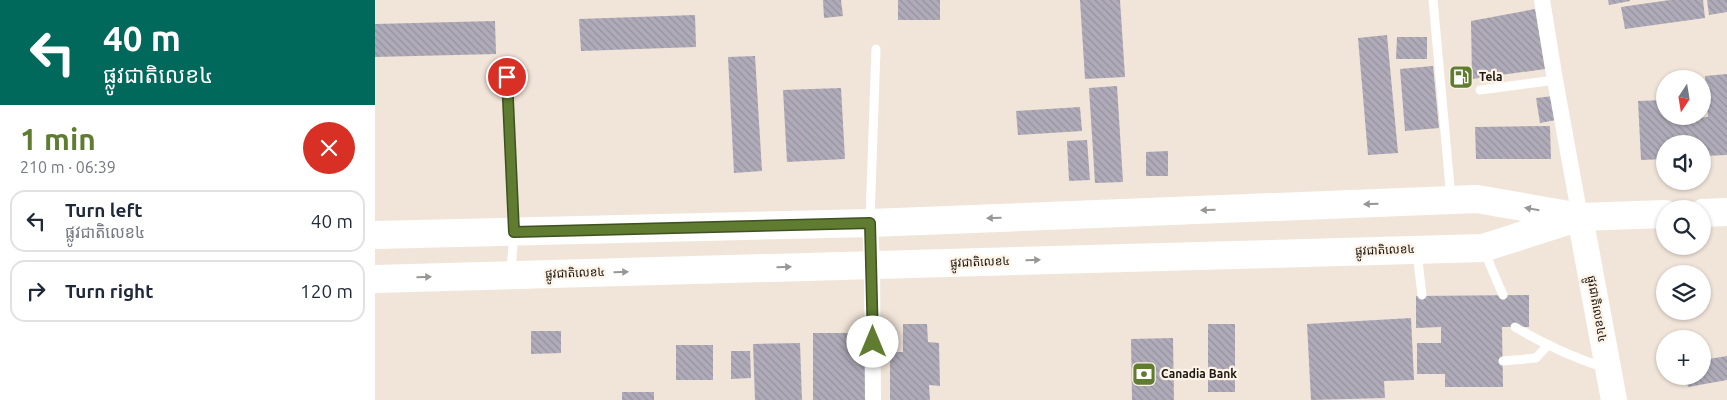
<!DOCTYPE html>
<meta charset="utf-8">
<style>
:root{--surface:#fff;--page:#f6f6f7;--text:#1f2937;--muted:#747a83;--line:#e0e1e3;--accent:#5f7c31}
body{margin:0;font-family:Ubuntu,"Noto Sans Khmer",sans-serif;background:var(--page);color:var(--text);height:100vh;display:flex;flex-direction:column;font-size:19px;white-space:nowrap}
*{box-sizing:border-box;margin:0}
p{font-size:16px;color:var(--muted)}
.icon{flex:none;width:28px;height:28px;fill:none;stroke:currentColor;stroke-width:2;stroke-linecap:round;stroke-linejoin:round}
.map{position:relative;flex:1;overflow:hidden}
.details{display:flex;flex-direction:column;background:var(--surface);width:375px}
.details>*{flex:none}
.banner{background:#00695c;color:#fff;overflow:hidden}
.needle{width:32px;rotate:192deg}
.controls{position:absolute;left:1281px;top:70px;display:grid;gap:10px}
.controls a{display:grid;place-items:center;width:55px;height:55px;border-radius:50%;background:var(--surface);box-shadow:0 1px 4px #0004;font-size:25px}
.pin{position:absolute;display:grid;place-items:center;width:42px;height:42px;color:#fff;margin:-21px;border:2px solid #fff;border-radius:50%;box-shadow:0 1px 5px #0007}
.me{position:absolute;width:55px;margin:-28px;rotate:0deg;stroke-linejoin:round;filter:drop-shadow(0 0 4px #0008)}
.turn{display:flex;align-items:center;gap:18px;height:105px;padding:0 20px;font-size:22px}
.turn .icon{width:65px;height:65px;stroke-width:2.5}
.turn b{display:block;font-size:35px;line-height:42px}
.round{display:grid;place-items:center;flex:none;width:52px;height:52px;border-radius:26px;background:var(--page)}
.summary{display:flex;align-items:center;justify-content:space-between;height:85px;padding:0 20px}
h1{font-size:30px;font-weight:700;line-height:38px;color:var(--accent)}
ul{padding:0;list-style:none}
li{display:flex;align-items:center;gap:15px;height:62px;margin:0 10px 8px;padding:0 10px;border:2px solid var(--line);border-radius:15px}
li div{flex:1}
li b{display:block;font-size:19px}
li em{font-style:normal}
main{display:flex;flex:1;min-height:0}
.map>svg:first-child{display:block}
</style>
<main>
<section class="details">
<div class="banner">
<div class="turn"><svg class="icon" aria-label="left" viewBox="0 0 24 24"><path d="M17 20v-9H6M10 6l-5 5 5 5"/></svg><div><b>40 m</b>ផ្លូវជាតិលេខ៤</div></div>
</div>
<div class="summary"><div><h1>1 min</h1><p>210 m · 06:39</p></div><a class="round" style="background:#d93025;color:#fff"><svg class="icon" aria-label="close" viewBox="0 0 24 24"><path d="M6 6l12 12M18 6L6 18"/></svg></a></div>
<ul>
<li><svg class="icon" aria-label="left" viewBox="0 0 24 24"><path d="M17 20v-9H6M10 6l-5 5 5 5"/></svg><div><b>Turn left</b><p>ផ្លូវជាតិលេខ៤</p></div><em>40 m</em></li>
<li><svg class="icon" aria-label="right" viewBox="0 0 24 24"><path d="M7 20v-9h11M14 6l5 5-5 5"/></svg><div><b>Turn right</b></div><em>120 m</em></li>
</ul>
</section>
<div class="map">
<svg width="1352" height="400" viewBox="0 0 1352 400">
<defs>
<pattern id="building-back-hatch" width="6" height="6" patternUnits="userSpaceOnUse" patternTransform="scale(1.25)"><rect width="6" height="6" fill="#afabb9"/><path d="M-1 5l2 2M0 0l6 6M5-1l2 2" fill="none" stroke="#96929e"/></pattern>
</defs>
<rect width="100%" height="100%" fill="#f1e5d9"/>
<g fill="url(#building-back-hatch)">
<polygon points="448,0 466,0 468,16 449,18"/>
<rect x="523" y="0" width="42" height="20"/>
<polygon points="705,0 745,0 750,77 710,79"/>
<polygon points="1233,0 1255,0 1255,1 1234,5"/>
<polygon points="1295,0 1328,0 1330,18 1250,29 1246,7"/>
<polygon points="1332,0 1352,0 1352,12 1334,15"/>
<polygon points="1160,9 1170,69 1097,79 1096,21"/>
<polygon points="320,15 321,47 206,51 204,19"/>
<polygon points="120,21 121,54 0,57 0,24"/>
<polygon points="1012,35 1023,153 993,155 983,38"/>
<polygon points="1022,37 1052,37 1052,59 1021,59"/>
<polygon points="380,56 387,171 359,173 353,57"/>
<polygon points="1058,66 1064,128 1030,131 1025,69"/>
<polygon points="1352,74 1352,155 1328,156 1328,144 1290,144 1290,159 1266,160 1263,101 1290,100 1290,116 1295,116 1295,119 1333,117 1330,76"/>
<polygon points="742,86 748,182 720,183 714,88"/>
<polygon points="466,88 470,159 412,162 408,90"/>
<polygon points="1178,96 1181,120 1165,123 1161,98"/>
<polygon points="705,107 707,131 643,135 641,111"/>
<polygon points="1175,126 1176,159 1101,159 1100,127"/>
<polygon points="712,140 715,180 694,181 692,141"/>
<polygon points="793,151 793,176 771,176 771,152"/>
<polygon points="1154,295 1154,327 1127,327 1128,387 1070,387 1070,374 1042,374 1042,343 1066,343 1066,327 1041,328 1041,296"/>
<polygon points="1036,318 1039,380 1009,381 1010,398 936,400 932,324"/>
<polygon points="528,324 552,324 553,342 564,343 565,386 554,385 555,400 515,400 515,352 528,352"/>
<rect x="833" y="324" width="27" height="68"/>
<polygon points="156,331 186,331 186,353 156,354"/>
<rect x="438" y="333" width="52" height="67"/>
<polygon points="798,338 799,400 757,400 756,339"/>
<polygon points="425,343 427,400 380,400 378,344"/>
<rect x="301" y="345" width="37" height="35"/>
<polygon points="356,351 375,351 376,378 356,379"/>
<polygon points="1352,356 1352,380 1313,387 1311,376 1328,376 1328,360"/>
<rect x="247" y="392" width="32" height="8"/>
</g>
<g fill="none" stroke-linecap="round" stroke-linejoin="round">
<g stroke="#fff" stroke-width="9">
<polyline points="1058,0 1076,198"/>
<polyline points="132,77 139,232 136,271"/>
<polyline points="1105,90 1180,80"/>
<polyline points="495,219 501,49"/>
<polyline points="1109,251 1128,295"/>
<polyline points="1042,253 1047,295"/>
<path d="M1140,327C1170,345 1197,357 1230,368"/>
<polyline points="1128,361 1161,358 1172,346"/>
</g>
<g stroke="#fff" stroke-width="16">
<polyline points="1167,0 1180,80 1205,217"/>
<polyline points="495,223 497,265 498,400"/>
</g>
<polyline stroke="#fff" stroke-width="26" points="1205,217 1239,400"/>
<g stroke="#fff" stroke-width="28">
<polyline points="1328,213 1352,212"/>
<polyline points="0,235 495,223 1102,199 1205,217 1290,214"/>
<polyline points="0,279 1108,248 1202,218"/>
</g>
</g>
<defs><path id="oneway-solid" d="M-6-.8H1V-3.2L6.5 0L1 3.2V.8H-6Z" transform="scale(1.25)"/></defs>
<g fill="#999795">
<use href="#oneway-solid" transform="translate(996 204) rotate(178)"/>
<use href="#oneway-solid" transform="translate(1157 209) rotate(-170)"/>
<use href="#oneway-solid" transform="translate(833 210) rotate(178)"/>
<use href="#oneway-solid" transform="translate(619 218) rotate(178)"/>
<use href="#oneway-solid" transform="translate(658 260) rotate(-2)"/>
<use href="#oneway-solid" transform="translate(409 267) rotate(-2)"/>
<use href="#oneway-solid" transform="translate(246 272) rotate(-2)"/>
<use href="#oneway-solid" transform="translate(49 277) rotate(-2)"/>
</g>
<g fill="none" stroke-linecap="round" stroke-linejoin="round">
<g stroke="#3e5120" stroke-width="12">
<polyline id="route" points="132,77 139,232 495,223 498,342"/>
</g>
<use href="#route" stroke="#5f7c31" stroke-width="9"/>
</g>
<defs>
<g id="fuel-square" transform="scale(1.25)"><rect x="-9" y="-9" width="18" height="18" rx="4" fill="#5f7c31" stroke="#fef3e6"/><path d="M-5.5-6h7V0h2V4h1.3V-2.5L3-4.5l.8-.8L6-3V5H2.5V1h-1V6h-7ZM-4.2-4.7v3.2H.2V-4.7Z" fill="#fff"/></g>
<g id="bank-square" transform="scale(1.25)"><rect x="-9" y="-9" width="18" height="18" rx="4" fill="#5f7c31" stroke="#fef3e6"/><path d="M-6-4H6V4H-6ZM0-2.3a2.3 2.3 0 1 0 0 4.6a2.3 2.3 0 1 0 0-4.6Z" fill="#fff"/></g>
</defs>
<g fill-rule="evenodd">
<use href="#fuel-square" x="1086" y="77"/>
<use href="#bank-square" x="769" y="374"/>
</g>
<g text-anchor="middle" stroke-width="4.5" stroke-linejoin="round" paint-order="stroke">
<g font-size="12" font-weight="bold" fill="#1c1813" stroke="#fef3e6" text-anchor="start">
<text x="1104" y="81">Tela</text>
<text x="786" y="378">Canadia Bank</text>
</g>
<g font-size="12" fill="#1c1813" stroke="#fef3e6">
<text transform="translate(1010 250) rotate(-2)" y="4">ផ្លូវជាតិលេខ៤</text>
<text transform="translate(605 262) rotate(-2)" y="4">ផ្លូវជាតិលេខ៤</text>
<text transform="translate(200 273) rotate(-2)" y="4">ផ្លូវជាតិលេខ៤</text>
<text transform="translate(1222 309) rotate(80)" y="4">ផ្លូវជាតិលេខ៤៤</text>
</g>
</g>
</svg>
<div class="controls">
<a><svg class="needle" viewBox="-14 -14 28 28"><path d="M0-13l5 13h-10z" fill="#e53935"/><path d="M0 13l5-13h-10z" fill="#747a83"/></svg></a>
<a><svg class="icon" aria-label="sound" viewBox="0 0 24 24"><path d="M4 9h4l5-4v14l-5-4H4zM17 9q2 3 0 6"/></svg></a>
<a><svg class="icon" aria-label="search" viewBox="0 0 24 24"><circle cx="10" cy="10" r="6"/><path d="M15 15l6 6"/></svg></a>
<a><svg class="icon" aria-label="layers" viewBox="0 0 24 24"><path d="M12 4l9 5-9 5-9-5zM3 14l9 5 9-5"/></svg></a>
<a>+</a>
</div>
<div class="pin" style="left:132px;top:77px;background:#d93025"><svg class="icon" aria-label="arrive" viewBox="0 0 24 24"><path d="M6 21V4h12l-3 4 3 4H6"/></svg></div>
<svg class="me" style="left:498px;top:342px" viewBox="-20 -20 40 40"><circle r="19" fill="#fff"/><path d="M0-13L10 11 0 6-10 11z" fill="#5f7c31"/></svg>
</div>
</main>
